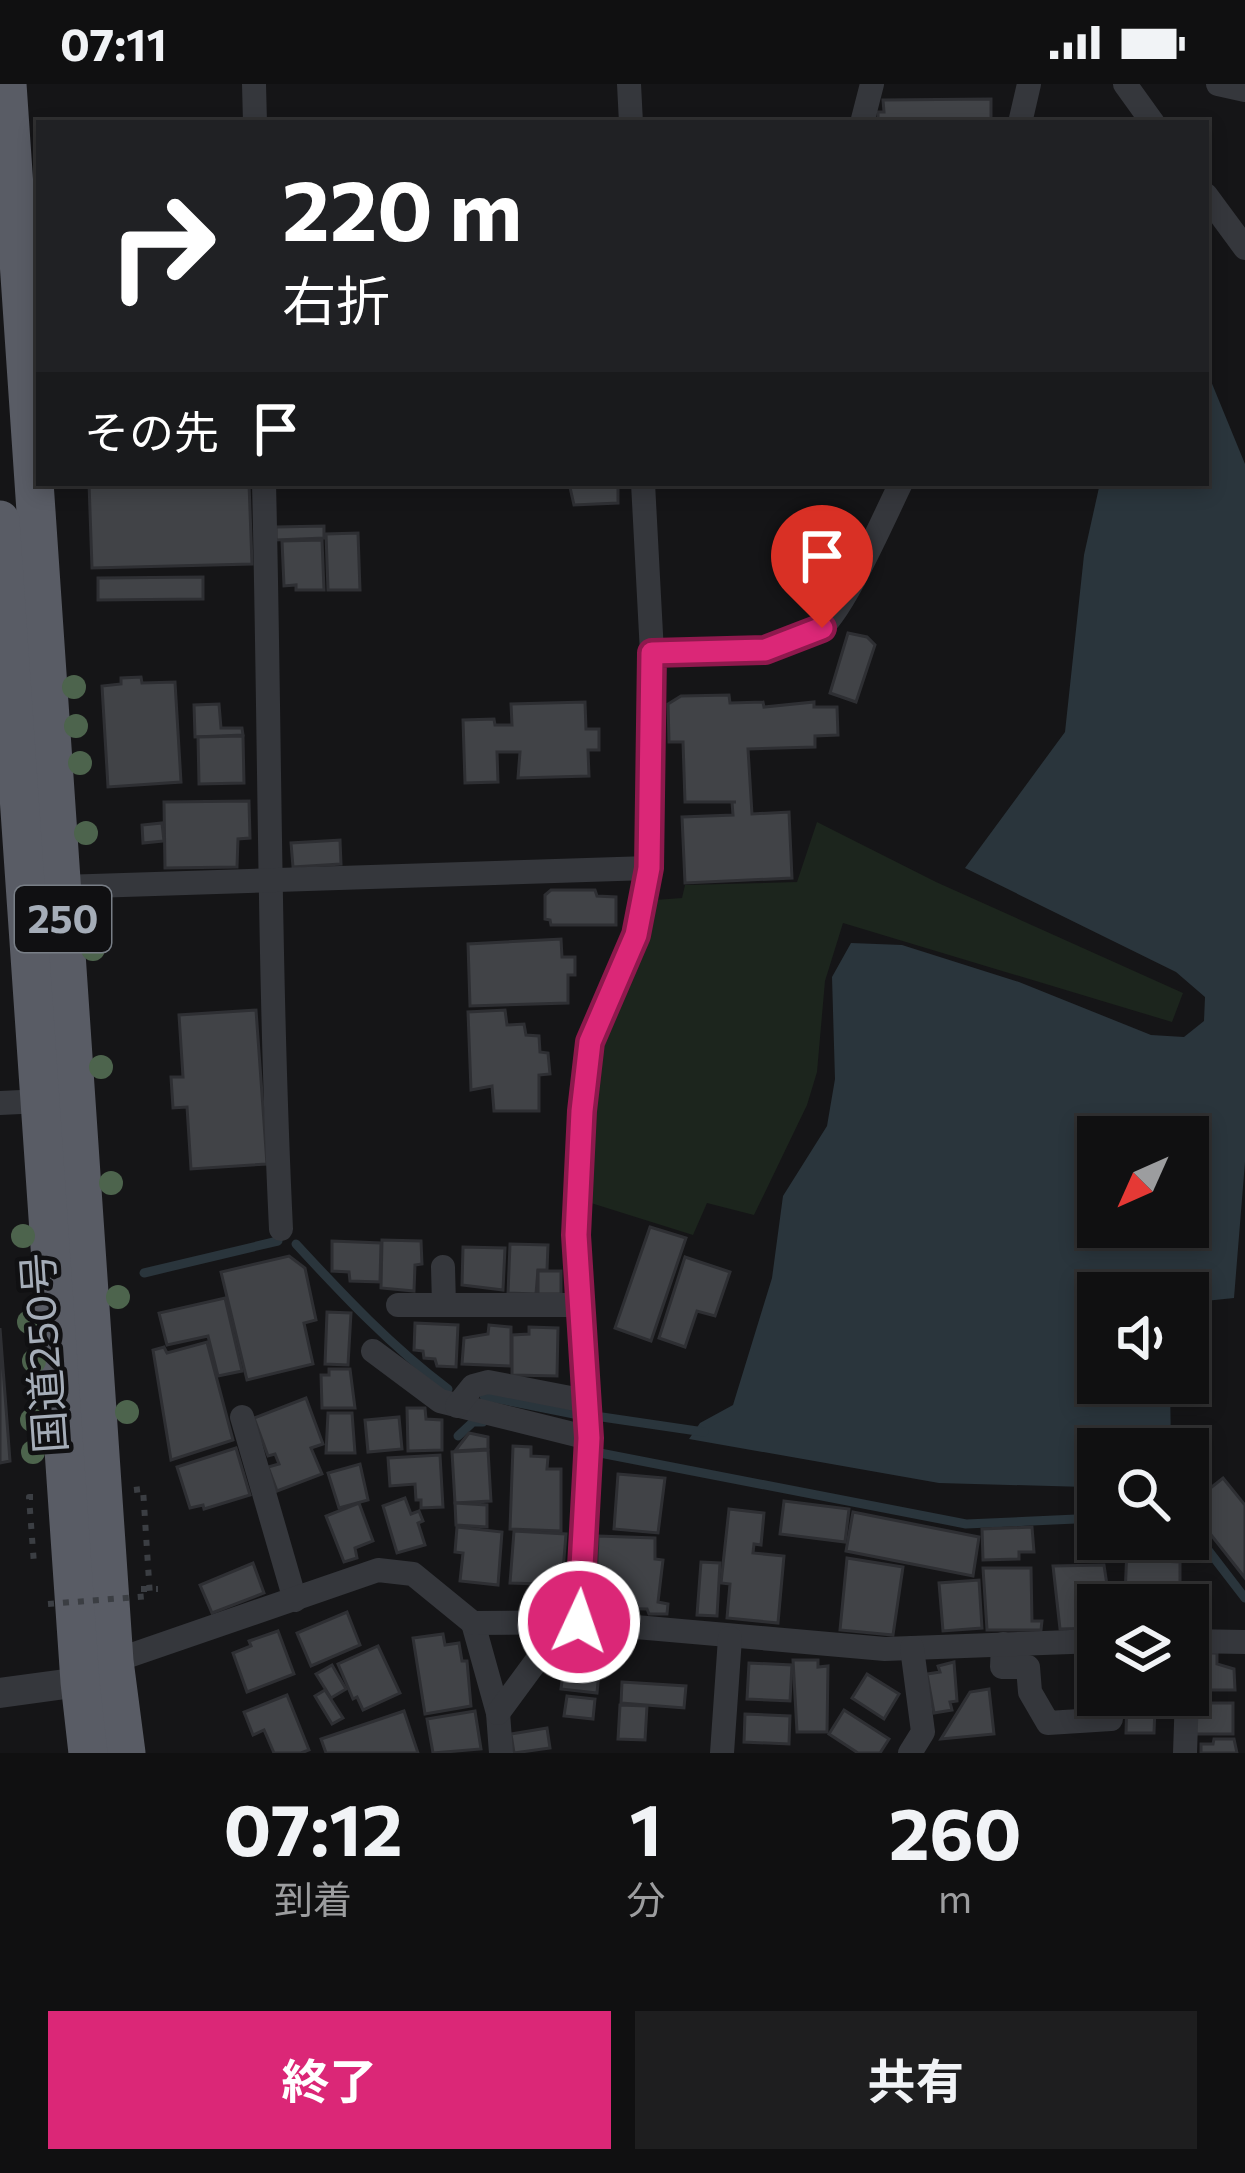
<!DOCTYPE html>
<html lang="ja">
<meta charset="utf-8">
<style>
:root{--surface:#101011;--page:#1e1e1f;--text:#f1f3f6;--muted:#9c9d9f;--line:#303031;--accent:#db2777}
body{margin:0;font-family:Commissioner,"Noto Sans JP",sans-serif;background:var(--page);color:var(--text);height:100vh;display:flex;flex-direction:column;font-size:45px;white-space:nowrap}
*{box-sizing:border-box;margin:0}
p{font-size:39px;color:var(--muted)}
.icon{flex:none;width:66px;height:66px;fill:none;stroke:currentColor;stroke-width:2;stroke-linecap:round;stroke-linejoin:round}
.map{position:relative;height:1669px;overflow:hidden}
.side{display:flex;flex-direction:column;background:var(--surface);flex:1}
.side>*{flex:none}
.guide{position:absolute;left:36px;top:36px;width:1173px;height:366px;border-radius:0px;box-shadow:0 6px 18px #0003,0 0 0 3px var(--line);background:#202124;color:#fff;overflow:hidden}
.needle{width:78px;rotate:225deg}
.controls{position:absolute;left:1077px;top:1032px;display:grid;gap:24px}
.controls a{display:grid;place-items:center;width:132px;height:132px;border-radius:0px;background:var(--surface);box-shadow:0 6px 18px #0003,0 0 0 3px var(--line);font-size:60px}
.pin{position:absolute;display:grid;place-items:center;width:102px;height:102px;color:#fff;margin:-123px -51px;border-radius:50% 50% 50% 0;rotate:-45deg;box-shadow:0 0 12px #0007}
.pin .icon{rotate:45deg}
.me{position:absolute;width:132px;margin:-66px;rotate:3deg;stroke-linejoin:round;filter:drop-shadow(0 0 9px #0008)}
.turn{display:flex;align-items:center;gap:42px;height:252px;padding:0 48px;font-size:54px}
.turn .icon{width:156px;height:156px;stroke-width:2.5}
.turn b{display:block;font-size:84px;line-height:102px}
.then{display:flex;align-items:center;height:114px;padding:0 48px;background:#0003;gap:24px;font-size:45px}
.eta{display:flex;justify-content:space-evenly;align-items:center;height:204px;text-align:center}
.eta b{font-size:72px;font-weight:700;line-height:84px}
.button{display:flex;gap:24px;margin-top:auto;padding:24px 48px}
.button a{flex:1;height:138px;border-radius:0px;background:var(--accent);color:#fff;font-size:48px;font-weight:700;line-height:138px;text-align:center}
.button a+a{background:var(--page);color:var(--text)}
.status{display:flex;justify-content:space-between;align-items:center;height:84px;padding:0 60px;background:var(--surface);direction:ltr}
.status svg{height:33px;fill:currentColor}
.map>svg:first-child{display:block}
</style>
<div class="status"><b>07:11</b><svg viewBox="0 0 49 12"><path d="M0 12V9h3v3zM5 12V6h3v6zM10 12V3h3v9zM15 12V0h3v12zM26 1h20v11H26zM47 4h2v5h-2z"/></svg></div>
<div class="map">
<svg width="1245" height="1669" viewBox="0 0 1245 1669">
<rect width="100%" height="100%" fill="#151517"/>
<polygon fill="#1c251d" points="817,738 936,798 1183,909 1172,938 843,839 825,897 817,988 807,1021 754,1131 707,1119 693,1151 591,1119 598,964 655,816 682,814 685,801 797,798"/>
<path fill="#2a353c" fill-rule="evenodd" d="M1206,285L1245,380V1078L1234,1214L1205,1217L1188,1226V1209H1098V1299H1170L1171,1365H1098V1400L1086,1403L939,1399L689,1355L700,1339L733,1321L772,1194L783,1112L827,1042L835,995L832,893L851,859L902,861L1019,898L1151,951L1184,953L1204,937L1205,913L1176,888L965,784L1065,648L1084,471L1100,399H1206ZM1098,1053H1188V1143H1098Z"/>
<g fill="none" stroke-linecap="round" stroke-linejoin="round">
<g stroke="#2a353c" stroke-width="9">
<path d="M296,1160C344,1212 391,1262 448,1305"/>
<polyline points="144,1189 278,1157"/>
<polyline points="484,1312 579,1331"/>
<polyline points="602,1333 704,1348"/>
<polyline points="458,1352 473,1338 483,1338"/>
<polyline points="600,1369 966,1440 1098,1434"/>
<polyline points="1188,1440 1245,1514"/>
</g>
</g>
<g fill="#414347" stroke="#2e2f33" stroke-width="3">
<polygon points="991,15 991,39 878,37 878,28 884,28 883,16"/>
<polygon points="89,399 249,399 252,480 92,484"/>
<polygon points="569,399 618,399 618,419 574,421"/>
<polygon points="324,442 324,454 276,456 276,443"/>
<polygon points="358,449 360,506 328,506 326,450"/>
<polygon points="322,456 324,506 296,506 296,501 284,502 282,457"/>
<polygon points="203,493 203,515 98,516 98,494"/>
<polygon points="848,549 867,553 875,561 856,618 830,609"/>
<polygon points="141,593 142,599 175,598 181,698 108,703 102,602 121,600 121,594"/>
<polygon points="729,611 730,619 763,618 764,623 814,618 814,623 837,623 838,651 815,652 815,663 748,665 752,730 789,728 792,794 685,799 682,733 733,731 732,718 736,718 685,718 683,658 669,658 668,620 681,612"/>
<polygon points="585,618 586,645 599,645 599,666 588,666 589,692 518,694 520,668 497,668 498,698 465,699 463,636 494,635 495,641 512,641 511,620"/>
<polygon points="219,620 221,644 242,644 243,651 195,653 194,621"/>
<polygon points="243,652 244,699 199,700 198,653"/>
<polygon points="249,717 250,754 238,755 237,783 165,784 164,718"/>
<polygon points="162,739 164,757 143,759 142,741"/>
<polygon points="340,756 341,780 293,783 291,759"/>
<polygon points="551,806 595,806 597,812 616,813 616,841 551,841 550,836 545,835 545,811"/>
<polygon points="561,855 562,873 575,873 575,891 568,891 568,919 470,922 468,860"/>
<polygon points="256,926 267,1080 191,1085 187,1023 173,1024 171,993 183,993 179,931"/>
<polygon points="505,926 507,941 524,940 526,951 539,952 540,968 548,969 550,990 539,991 539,1027 494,1027 492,1002 471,1006 468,928"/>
<polygon points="650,1143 686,1154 651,1257 615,1244"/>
<polygon points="382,1156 421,1157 422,1180 415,1181 414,1207 381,1204"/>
<polygon points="332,1157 381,1159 380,1198 350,1197 349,1188 332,1187"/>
<polygon points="510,1160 548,1161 547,1186 538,1186 536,1210 508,1209"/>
<polygon points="463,1163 505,1164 503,1206 462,1201"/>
<polygon points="289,1172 305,1184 316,1236 304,1239 313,1280 247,1296 221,1188"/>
<polygon points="685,1173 730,1188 715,1232 697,1227 685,1263 659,1254"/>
<rect x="538" y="1187" width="23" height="23"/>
<polygon points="225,1214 242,1287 218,1292 208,1252 167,1261 159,1229"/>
<polygon points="327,1228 351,1229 348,1281 325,1280"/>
<polygon points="415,1239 458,1241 456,1283 437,1282 435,1275 424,1274 423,1267 414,1266"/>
<polygon points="489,1241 511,1243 511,1282 462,1280 464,1254 488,1250"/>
<polygon points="529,1243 558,1244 557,1292 512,1291 512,1251 529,1250"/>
<polygon points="0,1244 10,1377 0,1379"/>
<polygon points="207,1258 233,1356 171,1376 153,1266 164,1263 167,1269"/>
<polygon points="329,1285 350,1285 355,1324 322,1324 321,1291 329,1291"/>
<polygon points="306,1314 323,1360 311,1364 322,1390 277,1407 268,1383 279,1380 275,1370 268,1372 254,1334"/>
<polygon points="407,1324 425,1324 426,1335 442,1336 442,1366 408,1367"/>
<polygon points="328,1329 352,1329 355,1369 326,1369"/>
<polygon points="399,1333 402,1365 368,1368 365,1336"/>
<polygon points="469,1349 488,1353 488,1365 455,1367"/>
<polygon points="513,1362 531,1363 531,1372 548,1373 547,1385 561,1385 561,1447 510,1445"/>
<polygon points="236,1364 250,1411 204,1425 203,1421 190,1424 177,1383"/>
<polygon points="488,1366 491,1417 455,1419 452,1368"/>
<polygon points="440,1371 443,1423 421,1424 421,1416 416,1416 415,1400 390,1402 388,1374"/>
<polygon points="360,1380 368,1416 339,1424 328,1389"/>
<polygon points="618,1390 665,1394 658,1449 614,1445"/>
<polygon points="1223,1394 1245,1421 1245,1494 1193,1428 1201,1418 1199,1413"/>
<polygon points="405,1414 411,1430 419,1427 423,1437 418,1439 425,1461 397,1469 383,1422"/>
<polygon points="784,1417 849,1425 845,1458 780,1450"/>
<polygon points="359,1419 373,1457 355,1464 357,1474 344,1478 326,1432"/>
<polygon points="455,1419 487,1421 487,1443 456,1441"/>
<polygon points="729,1425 764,1429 761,1461 754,1460 753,1469 784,1472 778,1539 727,1534 730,1500 721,1499"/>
<polygon points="853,1428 979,1453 973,1492 846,1467"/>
<polygon points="457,1443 502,1448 498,1501 460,1497 463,1469 455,1468"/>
<polygon points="1032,1443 1034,1468 1019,1468 1019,1475 983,1476 982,1445"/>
<polygon points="514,1447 566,1450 561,1512 555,1521 542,1520 539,1500 510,1499"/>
<polygon points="598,1452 655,1454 655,1475 663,1476 658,1518 668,1520 667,1530 649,1530 647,1525 595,1524"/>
<polygon points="1127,1464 1143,1465 1143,1476 1180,1478 1180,1501 1188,1502 1187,1521 1133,1521 1133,1513 1125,1512"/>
<polygon points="847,1474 903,1483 893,1551 840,1546"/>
<polygon points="701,1478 720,1479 717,1532 697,1531"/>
<polygon points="253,1479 264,1509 212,1529 200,1501"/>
<polygon points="1104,1481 1110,1521 1098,1521 1098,1544 1060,1545 1053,1482"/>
<polygon points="983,1484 1031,1484 1032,1537 1042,1537 1041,1546 987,1546"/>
<polygon points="979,1496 982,1544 943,1547 939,1499"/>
<polygon points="347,1528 360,1561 311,1582 297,1549"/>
<polygon points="278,1547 294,1590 247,1608 233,1569 251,1562 249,1557"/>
<polygon points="443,1550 445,1561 459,1559 462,1577 467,1577 471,1622 425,1630 413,1554"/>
<polygon points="378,1562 400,1609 363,1626 357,1613 353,1615 338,1580"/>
<polygon points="566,1564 601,1568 597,1609 561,1605"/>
<polygon points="1196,1569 1217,1569 1217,1580 1234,1585 1235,1606 1196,1606"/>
<polygon points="793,1576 818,1576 818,1583 828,1582 827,1648 797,1648"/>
<polygon points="954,1578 957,1617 950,1618 952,1626 934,1629 927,1590 940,1588 938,1582"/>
<polygon points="749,1579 792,1581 790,1617 747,1615"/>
<polygon points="332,1581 346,1605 331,1614 316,1590"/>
<polygon points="867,1590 899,1610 884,1635 852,1614"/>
<polygon points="622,1598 686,1602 684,1624 621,1619"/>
<polygon points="989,1605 994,1650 941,1655 970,1608"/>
<polygon points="325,1606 343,1634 332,1640 315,1612"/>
<polygon points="287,1611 309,1666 301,1669 274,1669 264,1646 253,1651 244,1628"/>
<polygon points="1127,1611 1147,1611 1147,1624 1155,1624 1154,1649 1126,1649"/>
<polygon points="567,1612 595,1615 593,1635 564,1632"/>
<polygon points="1205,1619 1233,1619 1233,1650 1194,1650 1194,1629 1205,1629"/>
<polygon points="620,1621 647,1622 645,1656 618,1655"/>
<polygon points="844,1626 889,1655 880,1669 858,1669 829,1650"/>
<polygon points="404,1627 418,1669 326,1669 321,1655"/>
<polygon points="475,1627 481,1665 433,1669 427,1635"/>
<polygon points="745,1630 790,1632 789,1660 744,1658"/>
<polygon points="547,1644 550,1664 514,1669 511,1650"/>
<polygon points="1214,1655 1234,1655 1237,1669 1201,1669 1201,1660 1213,1660"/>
</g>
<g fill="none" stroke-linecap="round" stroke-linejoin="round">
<g stroke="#3b3e43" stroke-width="6" stroke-dasharray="6 9" stroke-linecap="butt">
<polyline points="134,1406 143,1405 150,1512"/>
<polyline points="33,1413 29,1413 34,1480"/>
<polyline points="141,1505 158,1505"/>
</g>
<g stroke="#35373c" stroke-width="24">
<polyline points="254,0 255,39"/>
<polyline points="629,0 631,39"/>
<polyline points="1125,0 1153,39"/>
<polyline points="1218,0 1245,6"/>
<polyline points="862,39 872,0"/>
<polyline points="1020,39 1029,0"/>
<polyline points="1206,111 1245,164"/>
<path d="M264,399C270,648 269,897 281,1145"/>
<path d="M652,569C707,567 769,574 818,546C841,533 887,427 901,399"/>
<polyline points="61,803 649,784"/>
<polyline points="0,1019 42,1017"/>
<polyline points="443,1183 444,1221"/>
<polyline points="398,1221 583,1221"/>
<polyline points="373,1267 440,1317 589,1354"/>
<polyline points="457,1322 473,1302 488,1298 586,1317"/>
<polyline points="242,1333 295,1516"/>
<polyline points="579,1538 589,1354 576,1151 582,1027 590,958 636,851 649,784 652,569 643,399"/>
<polyline points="473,1539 498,1629 501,1669"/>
<polyline points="1188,1557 1245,1558"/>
<polyline points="1003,1560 1002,1583 1028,1583 1030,1608 1048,1639 1111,1635"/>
<polyline points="114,1577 378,1486 413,1490 473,1539 579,1538 885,1565 1098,1557"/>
<polyline points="1188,1591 1189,1557"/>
<polyline points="498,1629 565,1538"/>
<polyline points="722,1669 730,1554"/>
<polyline points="910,1669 923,1648 912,1564"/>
<polyline points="1185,1669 1187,1611"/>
</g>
<polyline stroke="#35373c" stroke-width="30" points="0,1609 80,1598 98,1586"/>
<g stroke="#595c65" stroke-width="39">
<polyline points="7,0 114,1577 126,1669"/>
<polyline points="0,436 80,1598 88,1669"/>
</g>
<polyline stroke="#3b3e43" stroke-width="6" stroke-dasharray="6 9" stroke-linecap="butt" points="48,1520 150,1512"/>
</g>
<g fill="#4d644d">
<circle cx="74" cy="603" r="12"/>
<circle cx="76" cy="642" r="12"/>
<circle cx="80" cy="679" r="12"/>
<circle cx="86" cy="749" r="12"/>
<circle cx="93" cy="865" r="12"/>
<circle cx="101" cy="983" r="12"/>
<circle cx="111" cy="1099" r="12"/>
<circle cx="23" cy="1152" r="12"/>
<circle cx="118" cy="1213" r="12"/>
<circle cx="29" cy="1238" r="12"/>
<circle cx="34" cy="1277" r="12"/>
<circle cx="127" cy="1328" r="12"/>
<circle cx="32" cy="1336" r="12"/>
<circle cx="33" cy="1368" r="12"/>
</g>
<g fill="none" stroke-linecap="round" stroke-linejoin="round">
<g stroke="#8e194d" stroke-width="30">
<polyline id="route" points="579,1538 589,1354 576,1151 582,1027 590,958 636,851 649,784 652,569 765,566 822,544"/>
</g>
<use href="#route" stroke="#db2777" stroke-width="21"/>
</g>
<g text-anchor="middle" stroke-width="9" stroke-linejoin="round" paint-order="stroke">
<rect fill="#101012" stroke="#787e86" stroke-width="3" x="15" y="802" width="96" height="66" rx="9"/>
<g font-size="39" font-weight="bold" fill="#a5adb8">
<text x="63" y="849">250</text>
</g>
<g font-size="42" fill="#a5adb8" stroke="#101012">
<text transform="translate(44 1269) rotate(-94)" y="15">国道250号</text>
</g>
</g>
</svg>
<div class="controls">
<a><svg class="needle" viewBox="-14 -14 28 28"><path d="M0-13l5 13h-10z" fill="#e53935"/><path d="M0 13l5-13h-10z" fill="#9c9d9f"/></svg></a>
<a><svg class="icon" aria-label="sound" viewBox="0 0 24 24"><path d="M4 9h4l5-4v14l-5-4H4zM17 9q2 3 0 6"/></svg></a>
<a><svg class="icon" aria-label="search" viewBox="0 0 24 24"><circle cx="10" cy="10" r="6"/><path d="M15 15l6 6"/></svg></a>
<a><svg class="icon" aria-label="layers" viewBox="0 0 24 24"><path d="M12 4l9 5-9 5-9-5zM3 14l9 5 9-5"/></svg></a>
</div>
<div class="pin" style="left:822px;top:544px;background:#d93025"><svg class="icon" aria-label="arrive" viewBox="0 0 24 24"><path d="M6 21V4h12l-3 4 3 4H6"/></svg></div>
<svg class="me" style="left:579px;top:1538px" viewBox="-20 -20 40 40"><circle r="17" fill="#db2777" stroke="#fff" stroke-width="3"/><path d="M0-11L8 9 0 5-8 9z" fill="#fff"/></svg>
<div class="guide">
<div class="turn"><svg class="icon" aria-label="right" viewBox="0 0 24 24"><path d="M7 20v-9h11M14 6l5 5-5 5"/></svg><div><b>220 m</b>右折</div></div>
<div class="then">その先<svg class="icon" aria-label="arrive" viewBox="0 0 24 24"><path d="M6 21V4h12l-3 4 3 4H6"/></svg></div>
</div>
</div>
<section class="side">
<div class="eta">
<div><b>07:12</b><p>到着</p></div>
<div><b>1</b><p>分</p></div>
<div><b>260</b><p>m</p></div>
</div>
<div class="button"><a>終了</a><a>共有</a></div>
</section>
